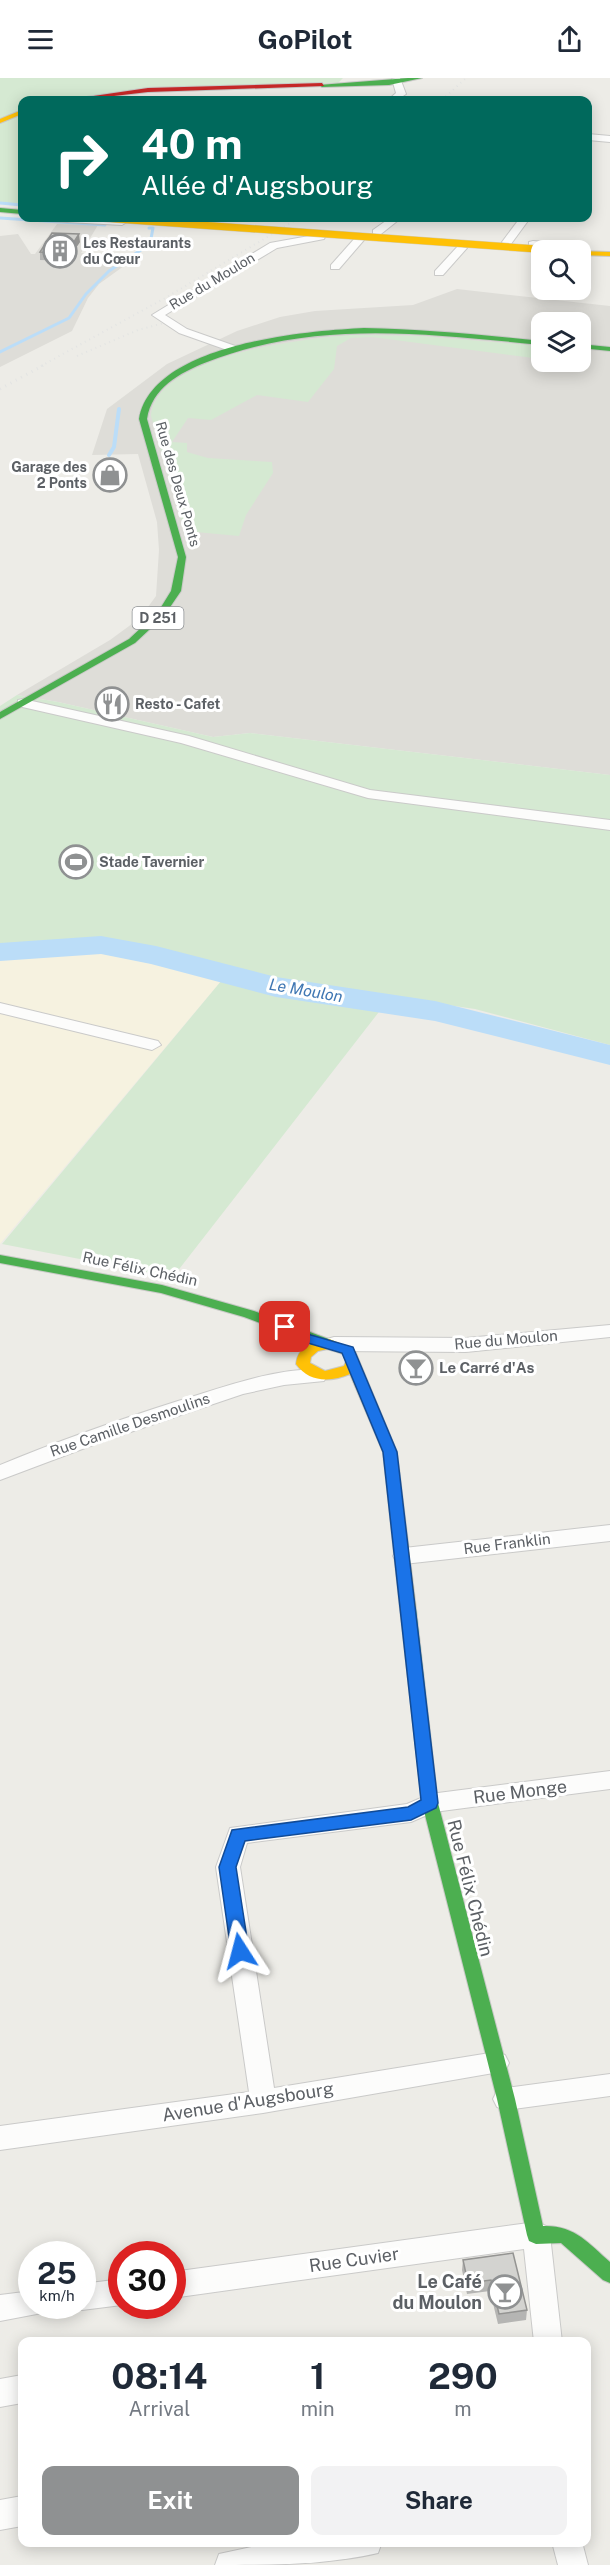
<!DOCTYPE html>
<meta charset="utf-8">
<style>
:root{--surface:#fff;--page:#f2f2f3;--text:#1f2937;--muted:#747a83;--accent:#8f9192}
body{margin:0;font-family:"Public Sans",sans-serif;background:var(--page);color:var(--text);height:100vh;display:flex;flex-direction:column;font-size:22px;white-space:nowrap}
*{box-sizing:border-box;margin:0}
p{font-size:20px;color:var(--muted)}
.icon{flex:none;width:33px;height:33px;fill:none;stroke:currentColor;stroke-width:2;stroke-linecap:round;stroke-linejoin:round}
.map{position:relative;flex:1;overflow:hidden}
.sheet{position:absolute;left:18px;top:2259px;width:573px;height:210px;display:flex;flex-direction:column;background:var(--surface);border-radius:12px;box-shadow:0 3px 15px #0003}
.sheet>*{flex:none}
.banner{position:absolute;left:18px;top:18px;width:574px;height:126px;border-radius:12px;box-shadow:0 3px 15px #0003;background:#00695c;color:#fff;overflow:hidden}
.buttons{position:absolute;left:531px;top:162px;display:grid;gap:12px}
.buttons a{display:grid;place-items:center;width:60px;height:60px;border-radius:12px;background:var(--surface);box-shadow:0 3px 15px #0003;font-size:30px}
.speed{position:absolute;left:18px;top:2163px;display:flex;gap:12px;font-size:30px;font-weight:700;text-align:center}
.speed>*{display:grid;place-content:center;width:78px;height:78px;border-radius:50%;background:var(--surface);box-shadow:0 3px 15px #0003;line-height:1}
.speed small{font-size:15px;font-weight:400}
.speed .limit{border:9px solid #d22;background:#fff;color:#111}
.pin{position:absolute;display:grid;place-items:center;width:51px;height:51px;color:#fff;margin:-26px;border-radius:12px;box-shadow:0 3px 9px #0006}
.me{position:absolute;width:66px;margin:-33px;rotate:351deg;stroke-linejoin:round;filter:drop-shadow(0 0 4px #0008)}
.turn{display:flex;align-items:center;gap:21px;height:126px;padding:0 24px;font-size:27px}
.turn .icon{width:78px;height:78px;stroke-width:2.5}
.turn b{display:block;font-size:42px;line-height:51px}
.eta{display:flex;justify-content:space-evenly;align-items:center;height:102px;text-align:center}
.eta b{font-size:36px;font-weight:700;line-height:42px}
.cta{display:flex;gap:12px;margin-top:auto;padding:12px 24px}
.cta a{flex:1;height:69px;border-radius:12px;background:var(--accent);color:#fff;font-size:24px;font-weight:700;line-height:69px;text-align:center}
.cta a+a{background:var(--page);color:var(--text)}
header{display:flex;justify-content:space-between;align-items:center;height:78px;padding:0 24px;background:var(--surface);font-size:27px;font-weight:700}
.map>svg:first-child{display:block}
</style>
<header><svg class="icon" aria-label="menu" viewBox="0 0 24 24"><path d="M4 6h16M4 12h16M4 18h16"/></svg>GoPilot<svg class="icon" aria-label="share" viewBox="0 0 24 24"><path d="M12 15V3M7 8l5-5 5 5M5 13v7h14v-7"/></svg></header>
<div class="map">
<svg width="610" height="2487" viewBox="0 0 610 2487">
<rect width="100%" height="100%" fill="#edece7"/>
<polygon fill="#f6f2e0" points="101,867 222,902 0,1166 0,874"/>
<g fill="#deddd8" fill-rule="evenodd">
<polygon points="57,146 98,147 81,175 135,180 99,206 88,220 72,253 0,289 0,158 18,156 31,176 35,176"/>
<path d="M457,211L610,228V697L250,655L213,659L58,624L17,617L110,562L140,540L156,518L159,472L157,444L138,376L92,377L107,331L167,286L237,253L280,239L315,233L413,227ZM542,244H580V284H542Z"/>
</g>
<g fill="#d5e9d2">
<polygon points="0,0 343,0 338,5 148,12 69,22 22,22 22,127 0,125"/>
<path d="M350,257L419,258L541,268V281L372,259L351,260L337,268L334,291L308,324L257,317L211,342L188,340L172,364L187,365V374L208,380L272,384L273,395L246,437L239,458L185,453L151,338C157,277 303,261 350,257Z"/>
<polygon points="17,617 58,624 213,659 250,655 610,697 610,967 475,931 297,905 151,868 101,867 0,874 0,628"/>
<polygon points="222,902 274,914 382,930 173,1199 2,1166"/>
</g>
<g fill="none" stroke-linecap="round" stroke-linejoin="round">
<g stroke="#bbddf8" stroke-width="3">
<polyline points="0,125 22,127"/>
<polyline points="0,140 105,147"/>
<polyline points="0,274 69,240 86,216 109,193 150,166 153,150 149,150"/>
</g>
<polyline stroke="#bbddf8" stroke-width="4" points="109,377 114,369 119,331"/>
<polygon fill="#bbddf8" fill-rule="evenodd" points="101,858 156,868 276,899 435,923 610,967 610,987 435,943 276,919 151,886 101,876 0,883 0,865"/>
<g stroke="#cacac9" stroke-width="2">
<g id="street">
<polygon points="400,0 406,16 397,22 388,22 396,15 392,1"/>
<polygon points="588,56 610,58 610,64 588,62"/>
<path d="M44,140C60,138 115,136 127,144L122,147L49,143Z"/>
<polygon points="390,140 401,140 381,156 373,156 373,152"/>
<polygon points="520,140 530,140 511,166 503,166 502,164"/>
<polygon points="320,156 325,159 324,161 277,170 165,237 187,251 238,269 238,273 230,273 179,255 152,237 270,165"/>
<polygon points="355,160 364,162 339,191 331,191 331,187"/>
<polygon points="533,163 567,166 577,172 529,168 529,164"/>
<polygon points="458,168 467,170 443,197 435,197 435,193"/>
<polygon points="23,621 189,658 370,712 610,742 610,752 368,720 181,665 18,628 18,622"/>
<polygon points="0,925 158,963 161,967 152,972 0,935"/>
<polygon points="610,1247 610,1259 466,1274 334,1273 327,1271 324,1266 327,1261 334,1259 466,1260"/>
<path d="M317,1291L324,1293L327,1298L324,1303L284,1307L243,1316L101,1364L0,1402V1387C58,1363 118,1342 178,1323C224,1309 268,1292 317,1291Z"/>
<polygon points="610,1447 610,1463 404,1486 396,1483 393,1478 396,1473 404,1470"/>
<polygon points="610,1693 610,1711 434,1734 411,1744 247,1765 240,1789 274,2010 496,1974 505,1977 509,1985 505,1993 263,2035 0,2072 0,2048 249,2014 216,1789 230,1750 407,1726 430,1716"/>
<polygon points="610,1996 610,2018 506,2032 497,2029 493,2021 497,2013 506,2010"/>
<polygon points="536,2144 546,2148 550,2157 562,2264 534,2264 524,2171 172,2220 172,2194"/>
<polygon points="122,2201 122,2227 82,2232 72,2228 82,2228 82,2206"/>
<polygon points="32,2213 32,2228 45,2228 42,2235 0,2243 0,2217"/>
<polygon points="22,2297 22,2325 0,2329 0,2301"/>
<polygon points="22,2418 22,2448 0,2452 0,2422"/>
<path d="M275,2464H382L378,2475C328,2487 267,2487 215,2487L219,2476Z"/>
<polygon points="552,2464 582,2464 588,2487 558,2487"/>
</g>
</g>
<g stroke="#c9c9c7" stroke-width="2">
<g id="fast">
<polygon points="408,0 422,0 389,7 322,9 319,7"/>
<polygon points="0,130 22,132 22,136 0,134"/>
<path d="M364,250C424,251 482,257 542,263V267C428,256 316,241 207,284C179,295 152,310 147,341L186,479L181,513L164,538L135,565L0,641V634L129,561L158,534L171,513L178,479L139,341C152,266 304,253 364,250Z"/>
<polygon points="580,266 610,269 610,273 580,270"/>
<polygon points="0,1177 162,1207 254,1233 334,1263 336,1266 329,1271 324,1269 244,1239 161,1215 0,1185"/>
<path d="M408,1525L413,1527L416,1531L438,1725L515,2021L543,2148C575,2147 588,2165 610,2184V2205L603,2202L561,2165L536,2166L529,2163L527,2157L497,2021L422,1725L400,1531L403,1527Z"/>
</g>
</g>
<g stroke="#c9c9c7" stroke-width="2">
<g id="slow">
<polygon points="22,32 22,36 0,45 0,41"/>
<polygon points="580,173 610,174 610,178 580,177"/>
<path d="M329,1261L353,1270L355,1273L397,1374L416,1531L413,1535H403L400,1531L383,1374L350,1296C331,1304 309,1305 296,1286C298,1267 313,1265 329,1261ZM328,1271L343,1276L346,1283L344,1288L325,1293L310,1285L311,1279L318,1273Z"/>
</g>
</g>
<g stroke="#c9c9c7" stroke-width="2">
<polygon id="jam" points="322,5 324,8 148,14 80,22 66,22 148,10"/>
</g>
<use href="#street" fill="#fcfcfb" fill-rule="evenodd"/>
<use href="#fast" fill="#4caf50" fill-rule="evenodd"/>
<use href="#slow" fill="#ffc107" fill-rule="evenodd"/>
<use href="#jam" fill="#c62828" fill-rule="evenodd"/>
<g stroke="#e3e4e3" stroke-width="2" stroke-dasharray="1 4" stroke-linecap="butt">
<polyline points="442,22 466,0"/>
<polyline points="77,278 138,252 164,245"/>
<polyline points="41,288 167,219 299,140"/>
</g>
<polyline stroke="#e3e4e3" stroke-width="3" stroke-dasharray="1 5" stroke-linecap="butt" points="0,311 44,287"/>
<g stroke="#d5cdb4" stroke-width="8" stroke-linecap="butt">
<polyline id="slow-bridge" points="103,140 551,172"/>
</g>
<use href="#slow-bridge" stroke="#ffc107" stroke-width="7"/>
</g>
<g fill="#b5b5b3">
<polygon points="80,164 67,183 40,182 40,174"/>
<polygon points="513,2175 527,2232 526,2242 498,2246 490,2213 467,2216 462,2192 463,2182"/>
</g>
<polygon fill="#949492" points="79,156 80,164 67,183 67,175"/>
<g fill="#d3d3d0" stroke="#949492" stroke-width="1.5">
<polygon points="52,155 79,156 67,175 40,174"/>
<polygon points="513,2175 527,2232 499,2236 491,2202 468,2205 463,2182"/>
</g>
<polygon fill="#1a73e8" stroke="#114b97" stroke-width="1.5" points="285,1245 311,1257 353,1269 397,1374 438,1725 436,1730 411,1742 245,1763 236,1789 249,1873 246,1878 240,1880 234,1878 231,1873 219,1789 232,1752 408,1729 421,1722 383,1374 342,1275 301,1263 280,1252 278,1249"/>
<defs>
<g id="building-ring" transform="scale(1.725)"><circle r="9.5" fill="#fff" stroke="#8f9192" stroke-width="1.5"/><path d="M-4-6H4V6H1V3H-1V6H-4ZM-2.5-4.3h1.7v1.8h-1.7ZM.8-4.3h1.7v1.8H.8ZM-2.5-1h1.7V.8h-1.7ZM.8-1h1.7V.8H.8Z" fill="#8f9192"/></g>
<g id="shop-ring" transform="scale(1.725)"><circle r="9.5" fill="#fff" stroke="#8f9192" stroke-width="1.5"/><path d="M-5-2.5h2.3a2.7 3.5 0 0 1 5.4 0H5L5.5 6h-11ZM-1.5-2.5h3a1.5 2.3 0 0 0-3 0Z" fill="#8f9192"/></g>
<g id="restaurant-ring" transform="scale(1.725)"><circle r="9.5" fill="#fff" stroke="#8f9192" stroke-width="1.5"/><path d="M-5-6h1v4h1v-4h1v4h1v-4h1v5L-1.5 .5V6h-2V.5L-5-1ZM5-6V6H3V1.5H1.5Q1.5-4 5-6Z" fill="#8f9192"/></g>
<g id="stadium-ring" transform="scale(1.725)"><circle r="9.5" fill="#fff" stroke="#8f9192" stroke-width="1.5"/><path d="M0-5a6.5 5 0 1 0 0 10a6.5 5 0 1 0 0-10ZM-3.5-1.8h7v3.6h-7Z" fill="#8f9192"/></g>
<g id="bar-ring" transform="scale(1.725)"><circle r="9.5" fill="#fff" stroke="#8f9192" stroke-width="1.5"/><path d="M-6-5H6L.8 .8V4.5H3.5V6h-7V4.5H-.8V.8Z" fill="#8f9192"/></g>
</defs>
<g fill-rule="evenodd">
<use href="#building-ring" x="60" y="173"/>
<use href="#shop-ring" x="110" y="397"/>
<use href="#restaurant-ring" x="112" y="626"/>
<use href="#stadium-ring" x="76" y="784"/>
<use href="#bar-ring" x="416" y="1290"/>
<use href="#bar-ring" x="505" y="2214"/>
</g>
<g text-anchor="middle" stroke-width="6" stroke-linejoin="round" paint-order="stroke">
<g font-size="14" font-weight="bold" fill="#5c6065" stroke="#fff" text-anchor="start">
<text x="83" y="170">Les Restaurants<tspan x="83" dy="16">du Cœur</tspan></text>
<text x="87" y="394" text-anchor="end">Garage des<tspan x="87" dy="16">2 Ponts</tspan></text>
<text x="135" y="631">Resto - Cafet</text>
<text x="99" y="789">Stade Tavernier</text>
</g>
<g font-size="14" fill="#5c6065" stroke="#fff">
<text transform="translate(212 203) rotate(-31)" y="5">Rue du Moulon</text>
<text transform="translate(178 406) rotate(74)" y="5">Rue des Deux Ponts</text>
</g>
<rect fill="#fff" stroke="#8d9093" stroke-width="1.5" x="132.5" y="529" width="51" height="22" rx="4.5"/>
<g font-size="14" font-weight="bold" fill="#5c6065">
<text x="158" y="545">D 251</text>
</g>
<g font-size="15" fill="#5c6065" stroke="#fff">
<text transform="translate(140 1191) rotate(12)" y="5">Rue Félix Chédin</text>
<text transform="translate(506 1262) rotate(-5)" y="5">Rue du Moulon</text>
<text transform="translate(130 1347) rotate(-19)" y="5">Rue Camille Desmoulins</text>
<text transform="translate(507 1466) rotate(-7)" y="5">Rue Franklin</text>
</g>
<g font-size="15" font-weight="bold" fill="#5c6065" stroke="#fff" text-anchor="start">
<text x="439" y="1295">Le Carré d'As</text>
</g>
<g font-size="16" font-style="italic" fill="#3f77b3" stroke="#fff">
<text transform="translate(306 912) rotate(10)" y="6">Le Moulon</text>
</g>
<g font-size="18" fill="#5c6065" stroke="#fff">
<text transform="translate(520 1714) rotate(-7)" y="6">Rue Monge</text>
<text transform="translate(470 1810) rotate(76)" y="6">Rue Félix Chédin</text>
<text transform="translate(248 2024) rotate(-9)" y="6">Avenue d'Augsbourg</text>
<text transform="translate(354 2182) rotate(-8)" y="6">Rue Cuvier</text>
</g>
<g font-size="18" font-weight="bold" fill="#5c6065" stroke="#fff" text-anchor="end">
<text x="482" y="2210">Le Café<tspan x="482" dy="21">du Moulon</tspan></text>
</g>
</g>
</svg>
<div class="buttons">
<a><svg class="icon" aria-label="search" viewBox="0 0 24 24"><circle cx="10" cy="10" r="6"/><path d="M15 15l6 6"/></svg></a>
<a><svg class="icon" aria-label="layers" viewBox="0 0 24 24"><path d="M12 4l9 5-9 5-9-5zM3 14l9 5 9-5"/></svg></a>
</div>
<div class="speed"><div>25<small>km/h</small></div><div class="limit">30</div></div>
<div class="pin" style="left:285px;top:1249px;background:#d93025"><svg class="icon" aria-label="arrive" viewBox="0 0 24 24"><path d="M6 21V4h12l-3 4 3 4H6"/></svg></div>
<svg class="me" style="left:240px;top:1873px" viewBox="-20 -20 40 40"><path d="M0-17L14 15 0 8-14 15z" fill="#1a73e8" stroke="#fff" stroke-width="4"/></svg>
<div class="banner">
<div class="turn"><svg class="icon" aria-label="right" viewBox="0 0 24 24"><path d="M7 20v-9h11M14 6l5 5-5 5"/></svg><div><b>40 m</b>Allée d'Augsbourg</div></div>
</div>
<section class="sheet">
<div class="eta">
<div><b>08:14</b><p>Arrival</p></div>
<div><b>1</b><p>min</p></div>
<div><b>290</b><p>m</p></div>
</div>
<div class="cta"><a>Exit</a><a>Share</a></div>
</section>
</div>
